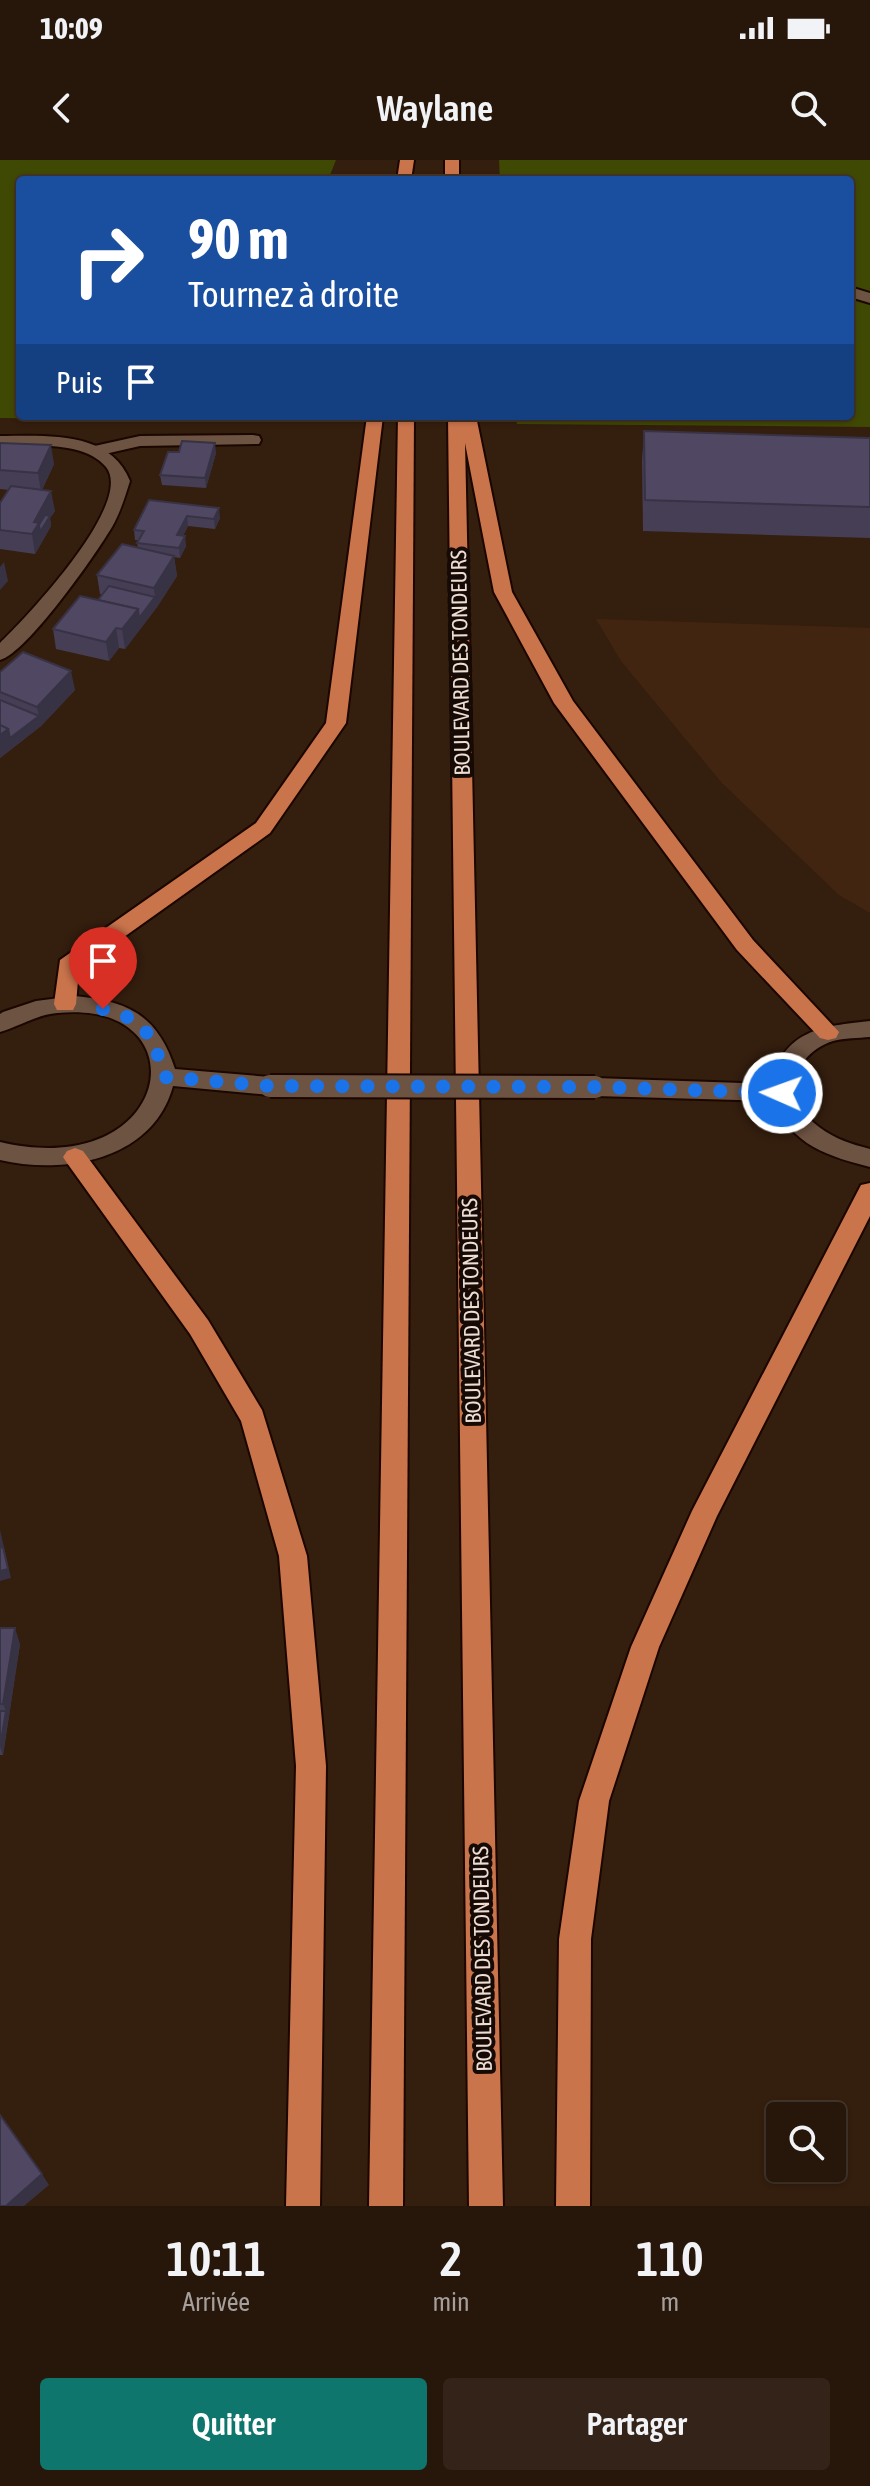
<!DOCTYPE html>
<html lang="fr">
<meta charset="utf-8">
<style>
:root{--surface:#27160a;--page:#332318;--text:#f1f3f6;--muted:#a49f9c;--line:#43352b;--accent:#0f766e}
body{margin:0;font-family:"Asap Condensed",sans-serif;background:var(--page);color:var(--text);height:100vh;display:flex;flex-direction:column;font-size:30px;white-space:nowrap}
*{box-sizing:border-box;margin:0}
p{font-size:26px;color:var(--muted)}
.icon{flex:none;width:44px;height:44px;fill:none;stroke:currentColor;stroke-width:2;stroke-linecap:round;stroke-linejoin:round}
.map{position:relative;height:2046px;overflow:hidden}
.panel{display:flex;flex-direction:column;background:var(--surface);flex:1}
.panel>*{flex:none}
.banner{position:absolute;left:16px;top:16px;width:838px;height:244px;border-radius:8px;box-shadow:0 2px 6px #0004,0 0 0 2px var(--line);background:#1a4fa0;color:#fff;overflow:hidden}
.fabs{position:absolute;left:766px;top:1942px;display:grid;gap:16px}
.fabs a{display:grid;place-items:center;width:80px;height:80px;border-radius:8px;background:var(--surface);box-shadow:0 2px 6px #0004,0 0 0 2px var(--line);font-size:40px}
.pin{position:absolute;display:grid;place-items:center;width:68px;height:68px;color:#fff;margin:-82px -34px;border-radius:50% 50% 50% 0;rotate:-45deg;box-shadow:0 0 8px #0007}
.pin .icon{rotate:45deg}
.me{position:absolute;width:88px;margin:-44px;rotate:272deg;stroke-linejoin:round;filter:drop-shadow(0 0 6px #0008)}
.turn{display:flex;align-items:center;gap:28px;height:168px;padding:0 40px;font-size:36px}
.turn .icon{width:104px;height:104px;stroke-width:2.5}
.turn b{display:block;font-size:56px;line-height:68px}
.then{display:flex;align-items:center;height:76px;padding:0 40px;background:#0003;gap:16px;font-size:30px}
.eta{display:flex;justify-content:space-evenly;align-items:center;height:136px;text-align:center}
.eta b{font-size:48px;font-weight:600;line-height:56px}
.action{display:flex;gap:16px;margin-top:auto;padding:16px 40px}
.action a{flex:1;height:92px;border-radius:8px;background:var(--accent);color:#fff;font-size:32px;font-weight:600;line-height:92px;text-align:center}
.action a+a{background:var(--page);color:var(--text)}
.status{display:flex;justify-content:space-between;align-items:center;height:56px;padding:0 40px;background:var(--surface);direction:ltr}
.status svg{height:22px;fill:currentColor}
header{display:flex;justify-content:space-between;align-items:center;height:104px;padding:0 40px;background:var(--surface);font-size:36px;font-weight:600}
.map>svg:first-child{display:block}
</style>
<div class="status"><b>10:09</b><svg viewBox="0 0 49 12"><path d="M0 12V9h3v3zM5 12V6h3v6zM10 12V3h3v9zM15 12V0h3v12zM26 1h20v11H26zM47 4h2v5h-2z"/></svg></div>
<header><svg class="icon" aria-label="back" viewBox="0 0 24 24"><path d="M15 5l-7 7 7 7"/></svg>Waylane<svg class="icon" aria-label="search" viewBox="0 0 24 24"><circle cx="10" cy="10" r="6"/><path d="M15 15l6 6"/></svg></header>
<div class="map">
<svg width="870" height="2046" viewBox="0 0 870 2046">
<rect width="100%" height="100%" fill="#341e0e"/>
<polygon fill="#422511" points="596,459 870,468 870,753 839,735 722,623 621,501"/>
<g fill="#404903">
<polygon points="0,0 336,0 328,20 20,20 20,256 267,256 265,261 0,258"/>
<polygon points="499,0 870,0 870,267 517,264 516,256 850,256 850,20 500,20"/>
</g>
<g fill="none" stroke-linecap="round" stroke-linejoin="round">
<g stroke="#1b0700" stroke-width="4">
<g id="service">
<polygon points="850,127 870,133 870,143 850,137"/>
<polygon points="253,275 259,276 261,280 259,284 140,286 96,296 87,291 90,287 140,276"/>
</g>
</g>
<g stroke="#1b0700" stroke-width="4">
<path id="minor" d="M0,276C46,276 110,270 130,321C125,337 120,353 112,367C96,394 27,493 0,500V483C26,458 135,343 106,307C84,280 30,286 0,286Z"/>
</g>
<g stroke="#1b0700" stroke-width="4">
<g id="tertiary">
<path d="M75,836C129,841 158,856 175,909L270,917L278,920L282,926L278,932L270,935L173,926C153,1000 65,1015 0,1000V982C175,1023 203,838 57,853C36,855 20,866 0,872V854L3,852L36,841Z"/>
<path d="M870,861V877C858,878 844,878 833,881C790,895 783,941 819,967C835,979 851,984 870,989V1007C831,997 789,985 776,941L595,936L587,933L583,927L587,921L595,918L772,924C782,870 823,866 870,861Z"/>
</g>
</g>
<g stroke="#1b0700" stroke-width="4">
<g id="trunk">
<polygon points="400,0 414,0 411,20 397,20"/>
<rect x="445" y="0" width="14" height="20"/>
<polygon points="367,256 383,256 346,563 270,673 79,809 76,844 73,850 57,850 54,844 60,800 256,663 326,563"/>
<polygon points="398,256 414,256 403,2046 369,2046"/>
<polygon points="448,256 476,256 512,432 573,541 753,780 839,872 836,878 828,880 820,878 737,790 554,543 494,432 465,283 503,2046 469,2046"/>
<polygon points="75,988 83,991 208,1160 262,1250 307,1396 326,1606 320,2046 286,2046 296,1606 279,1396 241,1261 190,1174 67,1003 63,997 67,991"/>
<polygon points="870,1023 870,1056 717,1356 659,1487 609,1641 591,1779 590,2046 556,2046 559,1779 579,1641 631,1487 692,1351 861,1025"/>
</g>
</g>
<use href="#service" fill="#6d5342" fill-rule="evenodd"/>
<use href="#minor" fill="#6d5342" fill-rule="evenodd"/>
<use href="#tertiary" fill="#6d5342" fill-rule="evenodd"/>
<use href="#trunk" fill="#ca744c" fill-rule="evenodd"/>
<g stroke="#1b0700" stroke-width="26" stroke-linecap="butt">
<polyline id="tertiary-bridge" points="270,926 595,927"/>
</g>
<use href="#tertiary-bridge" stroke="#6d5342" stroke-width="22"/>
</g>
<g fill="#453e54">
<polygon points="644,271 870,278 870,378 643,371 642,301"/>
<polygon points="0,283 54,304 42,330 55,351 50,358 51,366 35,394 0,389 0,343 9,330 0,329"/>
<polygon points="216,293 206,328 162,325 160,315"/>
<polygon points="149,340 220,358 215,369 188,366 183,376 186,386 180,398 174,397 177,416 157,447 125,489 119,488 109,501 56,489 53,469 98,440 102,435 100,434 97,415 138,388 137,383 139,380 135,380 134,370"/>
<polygon points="0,512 75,530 41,566 0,598"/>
<polygon points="0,1468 20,1484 3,1595 0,1595"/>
</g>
<g fill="#383245">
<polygon points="215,283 216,293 206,328 205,318"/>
<polygon points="51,285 54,304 41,332 38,313"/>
<polygon points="51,331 55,351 50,358 51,366 35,394 32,374 34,362"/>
<polygon points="219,348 220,358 215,369 214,359"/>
<polygon points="187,356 188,366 178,385 177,375"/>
<polygon points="185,376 186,386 180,398 179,388"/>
<polygon points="174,396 177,416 157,447 125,489 122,469 138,449 155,437 154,428"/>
<polygon points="4,402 8,421 0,430 0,407"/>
<polygon points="116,468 119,488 109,501 106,482"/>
<polygon points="71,511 75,530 41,566 0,598 0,575 8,569 39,556 37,547"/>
<polygon points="0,1370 11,1418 0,1421"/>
<polygon points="15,1468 20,1484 3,1595 0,1587 6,1551 3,1544"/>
<polygon points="42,2014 49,2025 24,2046 6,2046"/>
</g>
<g fill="#504862" stroke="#383245" stroke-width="2">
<polygon points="644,271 870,278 870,347 645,340"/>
<polygon points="182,281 215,283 205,318 160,315 168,292 179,292"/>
<polygon points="0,283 51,285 38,313 0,310"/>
<polygon points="11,326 51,331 34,362 39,363 32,374 0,370 0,343"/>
<polygon points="149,340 219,348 214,359 187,356 177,375 185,376 179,388 137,383 144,371 134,370"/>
<polygon points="45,355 50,356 40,372 39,365"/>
<polygon points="122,384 174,396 154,428 97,415"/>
<polygon points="109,426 155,437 139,458 138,449 98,440"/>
<polygon points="80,436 138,449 122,469 116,468 106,482 53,469"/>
<polygon points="23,492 71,511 37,547 0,532 0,512"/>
<polygon points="0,540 39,556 10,578 8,569 0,565"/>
<polygon points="0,565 8,569 0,575"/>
<polygon points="3,1387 8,1409 0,1411 0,1388"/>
<polygon points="0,1468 15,1468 3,1544 0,1544"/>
<polygon points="0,1551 6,1551 0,1587"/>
<polygon points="0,1955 42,2014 6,2046 0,2046"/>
</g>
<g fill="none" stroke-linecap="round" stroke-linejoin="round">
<path stroke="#1a73e8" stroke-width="14" stroke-dasharray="0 25.2" d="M103,849C146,859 154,877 164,917L270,926L595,927L782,933"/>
</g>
<g text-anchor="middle" stroke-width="8" stroke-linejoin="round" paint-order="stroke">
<g font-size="22" fill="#edddd3" stroke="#150a05">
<text transform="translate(460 503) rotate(-91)" y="8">BOULEVARD DES TONDEURS</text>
<text transform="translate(471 1151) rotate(-91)" y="8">BOULEVARD DES TONDEURS</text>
<text transform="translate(482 1799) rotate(-91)" y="8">BOULEVARD DES TONDEURS</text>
</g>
</g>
</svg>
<div class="fabs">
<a><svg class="icon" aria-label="search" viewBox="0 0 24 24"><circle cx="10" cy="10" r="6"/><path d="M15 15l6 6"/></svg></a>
</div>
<div class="pin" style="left:103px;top:849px;background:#d93025"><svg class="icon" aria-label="arrive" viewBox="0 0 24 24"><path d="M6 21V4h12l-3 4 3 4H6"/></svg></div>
<svg class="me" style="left:782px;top:933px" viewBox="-20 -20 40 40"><circle r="17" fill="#1a73e8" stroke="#fff" stroke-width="3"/><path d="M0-11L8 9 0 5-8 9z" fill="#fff"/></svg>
<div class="banner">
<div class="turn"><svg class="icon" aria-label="right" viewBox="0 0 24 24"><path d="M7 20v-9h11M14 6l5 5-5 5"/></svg><div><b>90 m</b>Tournez à droite</div></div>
<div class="then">Puis<svg class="icon" aria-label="arrive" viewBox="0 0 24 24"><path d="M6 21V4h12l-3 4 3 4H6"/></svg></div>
</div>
</div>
<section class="panel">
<div class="eta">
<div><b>10:11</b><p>Arrivée</p></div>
<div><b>2</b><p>min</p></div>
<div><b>110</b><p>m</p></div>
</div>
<div class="action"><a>Quitter</a><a>Partager</a></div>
</section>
